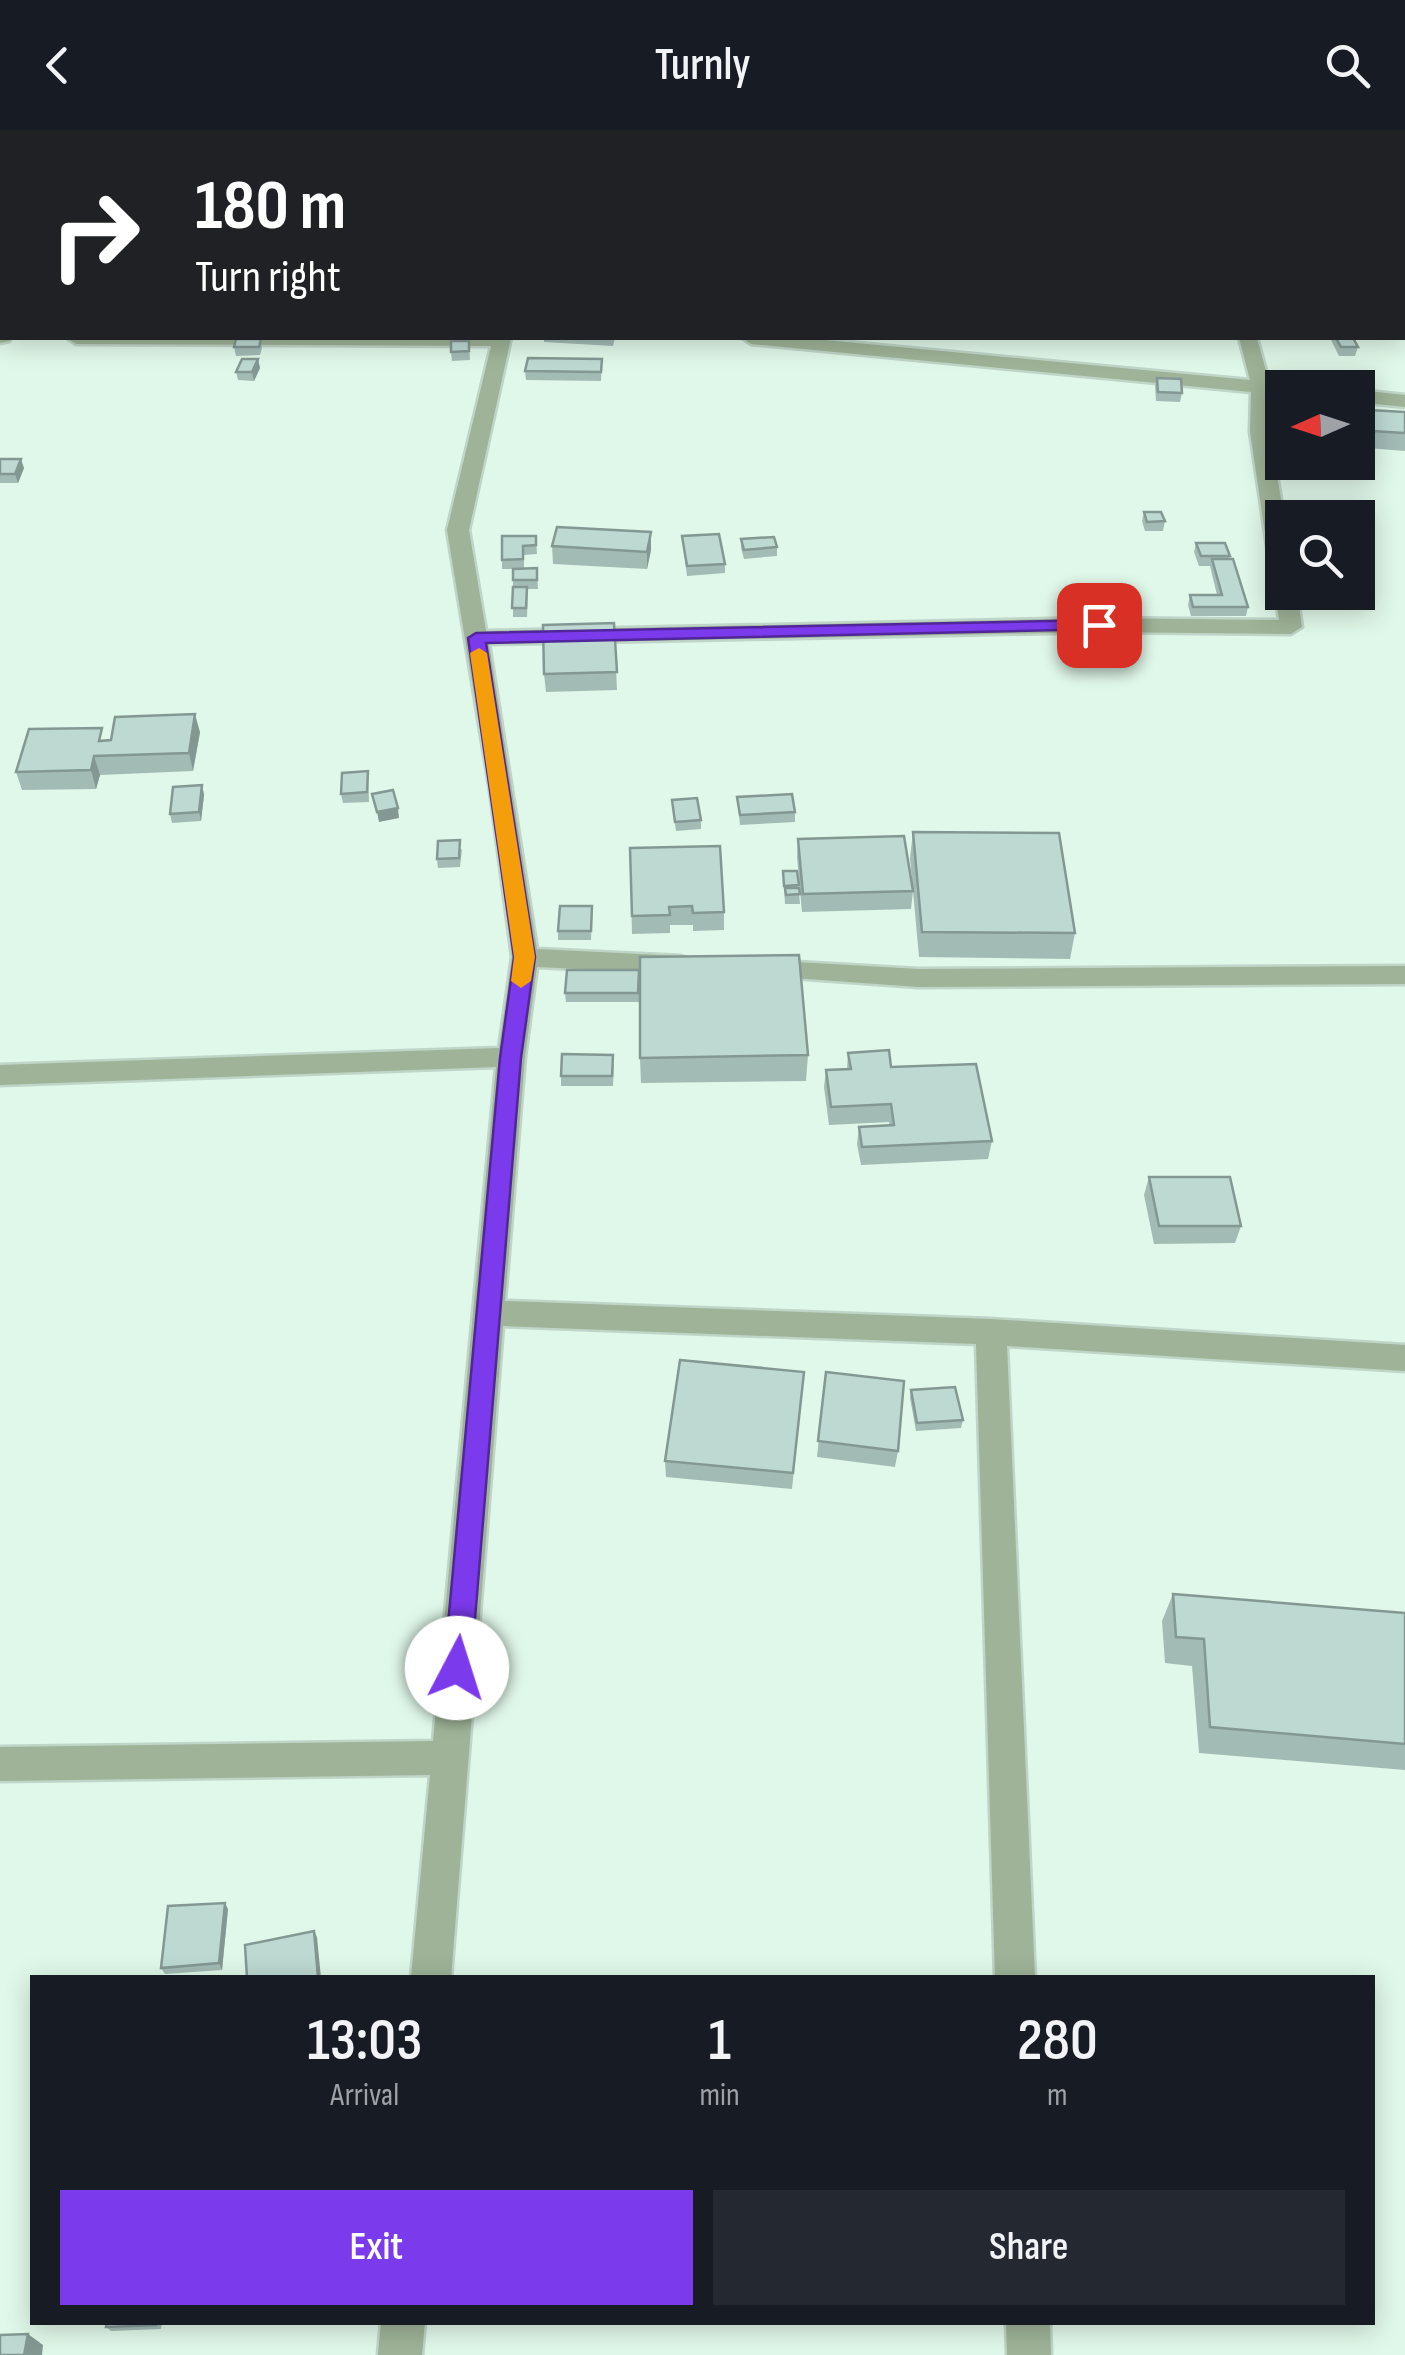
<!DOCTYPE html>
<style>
:root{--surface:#171b24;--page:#242831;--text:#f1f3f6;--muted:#9ea1a6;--accent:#7c3aed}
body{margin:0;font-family:"Sofia Sans Condensed",sans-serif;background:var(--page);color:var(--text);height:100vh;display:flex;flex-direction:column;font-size:38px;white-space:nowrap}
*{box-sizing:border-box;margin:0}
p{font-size:32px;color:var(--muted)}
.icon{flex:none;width:55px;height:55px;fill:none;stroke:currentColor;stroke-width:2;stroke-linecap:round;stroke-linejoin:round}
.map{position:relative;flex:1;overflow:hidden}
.details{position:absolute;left:30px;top:1845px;width:1345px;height:350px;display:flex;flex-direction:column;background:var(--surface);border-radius:0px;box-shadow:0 5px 25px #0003}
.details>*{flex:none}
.hud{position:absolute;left:0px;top:0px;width:1405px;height:210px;box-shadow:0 5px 25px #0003;background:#202124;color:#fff;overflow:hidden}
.needle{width:65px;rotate:267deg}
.buttons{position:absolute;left:1265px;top:240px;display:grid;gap:20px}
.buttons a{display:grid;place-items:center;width:110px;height:110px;border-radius:0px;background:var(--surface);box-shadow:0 5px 25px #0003;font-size:50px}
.pin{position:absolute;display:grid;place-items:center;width:85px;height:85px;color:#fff;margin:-42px;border-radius:20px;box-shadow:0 5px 15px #0006}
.me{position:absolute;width:110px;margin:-55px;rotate:5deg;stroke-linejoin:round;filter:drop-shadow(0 0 8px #0008)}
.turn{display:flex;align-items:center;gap:35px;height:210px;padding:0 30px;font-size:45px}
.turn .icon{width:130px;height:130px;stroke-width:2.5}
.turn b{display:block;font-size:70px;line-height:85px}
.eta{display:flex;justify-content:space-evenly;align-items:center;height:170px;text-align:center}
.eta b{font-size:60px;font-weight:600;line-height:70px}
.action{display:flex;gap:20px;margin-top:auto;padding:20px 30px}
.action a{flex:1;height:115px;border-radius:0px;background:var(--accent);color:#fff;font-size:40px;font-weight:600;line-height:115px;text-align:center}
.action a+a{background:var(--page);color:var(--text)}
header{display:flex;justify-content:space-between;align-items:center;height:130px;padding:0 30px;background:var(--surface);font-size:45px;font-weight:600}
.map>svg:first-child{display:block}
</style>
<header><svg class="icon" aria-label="back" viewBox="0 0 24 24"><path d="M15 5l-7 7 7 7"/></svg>Turnly<svg class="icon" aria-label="search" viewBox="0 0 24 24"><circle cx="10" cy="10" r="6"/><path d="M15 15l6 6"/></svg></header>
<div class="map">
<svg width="1405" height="2225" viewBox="0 0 1405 2225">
<rect width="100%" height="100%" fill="#e0f8e9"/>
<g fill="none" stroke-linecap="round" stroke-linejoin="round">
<g stroke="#bfd5c7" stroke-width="5">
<g id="street">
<polygon points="1402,83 1405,83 1402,94"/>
<polygon points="0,201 2,208 11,208 9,211 0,213"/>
<polygon points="67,208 511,208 469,400 486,501 1099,488 1279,490 1275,462 1282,456 1282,462 1297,462 1302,497 1291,504 1099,502 489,514 537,819 681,826 690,829 694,835 690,841 681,844 537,837 525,927 505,1171 991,1189 1405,1215 1405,1241 1007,1216 1035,1848 995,1848 976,1214 503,1196 451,1848 411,1848 430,1645 0,1651 0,1617 433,1611 496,937 0,955 0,935 499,918 512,827 490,661 447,400 491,216 76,214"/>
<polygon points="742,208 804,208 1250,250 1239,208 1257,208 1269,252 1291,258 1282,258 1282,265 1271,264 1270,302 1284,388 1282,449 1271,443 1250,302 1251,262 751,214"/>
<polygon points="1358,260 1405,265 1405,277 1358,272"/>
<polygon points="762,830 918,839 1405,836 1405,854 918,857 753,845 749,839 753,833"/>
<polygon points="381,2192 425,2192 422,2225 378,2225"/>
<polygon points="1006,2192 1050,2192 1051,2225 1007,2225"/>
</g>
</g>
<use href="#street" fill="#9eb397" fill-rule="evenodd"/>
</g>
<g fill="#a3bbb5">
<polygon points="544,208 615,208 613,216 544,212"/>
<polygon points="1330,208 1353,208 1358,217 1355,226 1339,226"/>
<polygon points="261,209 262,218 260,225 236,226 234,217"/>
<polygon points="469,211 470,230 452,231 451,222"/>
<polygon points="258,229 260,238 254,251 238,250 236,242"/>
<polygon points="602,229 601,251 526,250 525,241"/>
<polygon points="1157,248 1182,263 1180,272 1156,271 1155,256"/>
<polygon points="1369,280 1405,282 1405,321 1367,318 1364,297"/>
<polygon points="0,329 24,338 18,353 0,353"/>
<polygon points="1144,382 1165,391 1163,401 1145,401 1142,391"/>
<polygon points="651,402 651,420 647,439 553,434 552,416"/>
<polygon points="536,406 537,424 524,425 524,439 502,439 502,430"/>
<polygon points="682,406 725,434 725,443 687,446"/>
<polygon points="741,409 777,417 777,426 744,429 741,418"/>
<polygon points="1196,413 1230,426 1229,429 1248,477 1246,486 1191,486 1188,475 1190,465 1217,465 1210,436 1199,436 1194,422"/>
<polygon points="537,438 538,459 528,459 527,487 513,487 513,439"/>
<polygon points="614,493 617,560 546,562 544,544"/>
<polygon points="200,602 193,641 100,645 96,659 22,660 16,642 106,610"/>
<polygon points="368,641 369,672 343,673 341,664"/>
<polygon points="202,655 204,665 201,691 172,693 170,684"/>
<polygon points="737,667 795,682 795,692 740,695"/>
<polygon points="672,670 701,690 701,699 676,701"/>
<polygon points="913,702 1075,803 1070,829 919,827 910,728"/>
<polygon points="798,709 913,761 911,779 802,782 797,727"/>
<polygon points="630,718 724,782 724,800 693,801 693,795 670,795 670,803 632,804"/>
<polygon points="462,719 460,737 438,738 437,729"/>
<polygon points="783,741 797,741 800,774 785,774"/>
<polygon points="592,776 591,810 558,810 558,801"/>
<polygon points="639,840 639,872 566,872 565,863"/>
<polygon points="848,923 891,937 992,1011 988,1029 861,1035 857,1014 859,997 889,996 889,992 829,995 824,957 826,940 847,939"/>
<polygon points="808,925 806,951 641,953 640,928"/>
<polygon points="614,934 613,956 561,956 561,946"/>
<polygon points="1149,1047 1241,1096 1235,1113 1154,1114 1144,1065"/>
<polygon points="804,1242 792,1359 666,1347 665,1331"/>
<polygon points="826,1242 898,1321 895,1337 817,1327"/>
<polygon points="911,1260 963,1290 961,1298 916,1301 910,1268"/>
<polygon points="1173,1464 1405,1483 1405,1640 1199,1623 1192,1536 1165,1533 1162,1491"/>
<polygon points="228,1779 222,1840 165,1844 161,1838"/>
<polygon points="162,2192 161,2199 111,2201 106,2197"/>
</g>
<g fill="#849893">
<polygon points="258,229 260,238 254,251 252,242"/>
<polygon points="21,329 24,338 18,353 15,344"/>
<polygon points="651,402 651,420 647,439 647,422"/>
<polygon points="195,584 200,602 193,641 189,623"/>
<polygon points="94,626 100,645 96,659 91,640"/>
<polygon points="202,655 204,665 201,691 199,682"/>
<polygon points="398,678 399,688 379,692 377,682"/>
<polygon points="225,1773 228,1779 222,1840 219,1833"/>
<polygon points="314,1801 317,1807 321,1848 318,1848"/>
<polygon points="28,2204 43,2215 42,2225 24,2225"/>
</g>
<g fill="#bdd9d2" stroke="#849893" stroke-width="2.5">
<rect x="0" y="8" width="2" height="14"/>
<polygon points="1336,208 1353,208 1358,217 1341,217"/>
<polygon points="236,209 261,209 259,217 234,217"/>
<polygon points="451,211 469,211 469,221 451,222"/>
<polygon points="528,228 602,229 601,242 525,241"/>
<polygon points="242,229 258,229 252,242 236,242"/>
<polygon points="1157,248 1181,249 1182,263 1158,262"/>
<polygon points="1369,280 1405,282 1405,303 1372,301"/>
<polygon points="0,329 21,329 15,344 0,344"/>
<polygon points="1144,382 1161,382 1165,391 1147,392"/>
<polygon points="557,397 651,402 647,422 552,416"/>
<polygon points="719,404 725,434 687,436 682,406"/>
<polygon points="502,406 536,406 536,415 523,416 523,429 502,430"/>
<polygon points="774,407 777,417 744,420 741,409"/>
<polygon points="1196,413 1225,413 1230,426 1201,426"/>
<polygon points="1212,429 1233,429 1248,477 1193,477 1190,465 1222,465"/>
<polygon points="537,438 537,450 513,450 513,439"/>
<polygon points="513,457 527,457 526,478 512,478"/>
<polygon points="614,493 617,542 544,544 543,495"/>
<polygon points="195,584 189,623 94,626 91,640 16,642 29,599 102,598 99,611 111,610 115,587"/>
<polygon points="368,641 367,662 341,664 342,643"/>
<polygon points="202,655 199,682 170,684 173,657"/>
<polygon points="393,660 398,678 377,682 372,664"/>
<polygon points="792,664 795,682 740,685 737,667"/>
<polygon points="697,668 701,690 675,692 672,670"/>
<polygon points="913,702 1059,703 1075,803 922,802"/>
<polygon points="904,706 913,761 803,764 798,709"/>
<polygon points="460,710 459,728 437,729 438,711"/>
<polygon points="720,716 724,782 693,783 692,776 669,777 670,785 632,786 630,718"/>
<polygon points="783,741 797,741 799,755 784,756"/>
<polygon points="785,758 799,758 800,764 786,765"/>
<polygon points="560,776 592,776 591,801 558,801"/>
<polygon points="799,825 808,925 640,928 640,827"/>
<polygon points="567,840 639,840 638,863 565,863"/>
<polygon points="889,920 891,937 976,934 992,1011 862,1017 859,997 894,995 891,974 831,977 826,940 851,939 848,923"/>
<polygon points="562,924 613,925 612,946 561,946"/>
<polygon points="1149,1047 1230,1047 1241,1096 1159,1096"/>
<polygon points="680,1230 804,1242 793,1343 665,1331"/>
<polygon points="826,1242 904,1251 898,1321 818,1311"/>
<polygon points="955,1257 963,1290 917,1293 911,1260"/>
<polygon points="1173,1464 1405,1483 1405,1614 1210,1597 1204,1509 1176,1507"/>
<polygon points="225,1773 219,1833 161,1838 168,1776"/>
<polygon points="314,1801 318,1848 247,1848 245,1815"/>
<polygon points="107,2192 157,2192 156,2195 106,2197"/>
<polygon points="28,2204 24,2225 0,2225 0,2205"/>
</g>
<polygon fill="#7c3aed" stroke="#51269a" stroke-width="2.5" points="1099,490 1105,492 1105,499 486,513 535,827 521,928 471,1538 467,1547 457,1551 448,1547 444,1538 500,928 514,827 468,508 476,503"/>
<polygon fill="#f59e0b" points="479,518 487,523 535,827 531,851 521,858 511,851 514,827 470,523"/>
</svg>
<div class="buttons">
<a><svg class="needle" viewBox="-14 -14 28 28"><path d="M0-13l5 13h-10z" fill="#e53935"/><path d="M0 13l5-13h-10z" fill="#9ea1a6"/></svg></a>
<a><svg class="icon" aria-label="search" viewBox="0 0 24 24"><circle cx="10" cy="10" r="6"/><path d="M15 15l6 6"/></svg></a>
</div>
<div class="pin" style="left:1099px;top:495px;background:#d93025"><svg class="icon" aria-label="arrive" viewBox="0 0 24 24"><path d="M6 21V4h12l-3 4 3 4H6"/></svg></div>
<svg class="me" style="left:457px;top:1538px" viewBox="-20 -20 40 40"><circle r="19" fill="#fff"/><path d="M0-13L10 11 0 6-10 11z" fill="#7c3aed"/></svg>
<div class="hud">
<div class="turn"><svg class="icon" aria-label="right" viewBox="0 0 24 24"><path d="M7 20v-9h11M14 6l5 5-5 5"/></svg><div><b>180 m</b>Turn right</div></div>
</div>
<section class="details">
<div class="eta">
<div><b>13:03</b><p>Arrival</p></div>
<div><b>1</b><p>min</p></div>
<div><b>280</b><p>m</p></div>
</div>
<div class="action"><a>Exit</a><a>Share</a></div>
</section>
</div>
